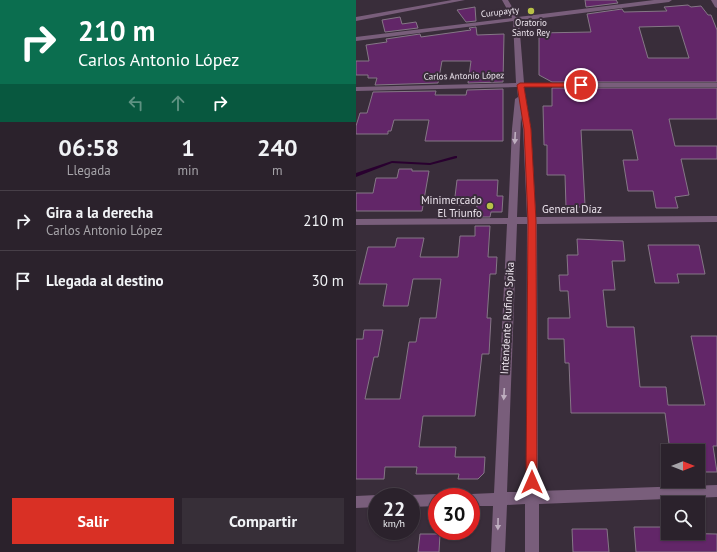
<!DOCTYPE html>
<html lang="es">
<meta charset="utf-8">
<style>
:root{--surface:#2b222c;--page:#372f38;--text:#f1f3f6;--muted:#a6a4a9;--line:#473f48;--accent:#d93025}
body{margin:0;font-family:"PT Sans",sans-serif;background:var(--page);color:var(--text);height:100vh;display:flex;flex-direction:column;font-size:15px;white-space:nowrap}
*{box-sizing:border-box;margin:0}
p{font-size:13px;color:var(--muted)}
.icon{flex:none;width:22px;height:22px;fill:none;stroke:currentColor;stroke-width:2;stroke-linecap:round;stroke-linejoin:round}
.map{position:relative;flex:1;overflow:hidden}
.side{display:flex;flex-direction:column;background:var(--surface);width:356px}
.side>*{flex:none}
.hud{background:#0b6e4f;color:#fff;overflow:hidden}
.needle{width:26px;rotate:90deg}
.buttons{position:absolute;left:305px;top:444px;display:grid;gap:8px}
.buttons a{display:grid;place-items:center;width:44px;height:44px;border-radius:0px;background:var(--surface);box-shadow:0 1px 3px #0004,0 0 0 1px var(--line);font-size:20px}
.speed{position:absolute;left:12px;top:488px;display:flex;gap:8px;font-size:20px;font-weight:700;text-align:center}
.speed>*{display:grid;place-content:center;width:52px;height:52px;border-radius:50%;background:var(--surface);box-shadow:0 1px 3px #0004,0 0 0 1px var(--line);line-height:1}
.speed small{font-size:10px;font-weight:400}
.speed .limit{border:6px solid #d22;background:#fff;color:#111}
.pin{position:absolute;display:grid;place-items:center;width:34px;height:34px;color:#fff;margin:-17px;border:2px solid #fff;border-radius:50%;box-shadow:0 1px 4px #0007}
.me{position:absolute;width:44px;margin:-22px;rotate:0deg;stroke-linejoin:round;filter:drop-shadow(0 0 3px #0008)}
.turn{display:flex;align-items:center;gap:14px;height:84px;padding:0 12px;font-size:18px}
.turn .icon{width:52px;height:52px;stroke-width:2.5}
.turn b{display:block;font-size:28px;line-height:34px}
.lanes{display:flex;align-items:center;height:38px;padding:0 12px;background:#0003;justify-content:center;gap:20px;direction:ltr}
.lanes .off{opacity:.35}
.eta{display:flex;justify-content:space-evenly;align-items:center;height:68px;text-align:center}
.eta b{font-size:24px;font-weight:600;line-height:28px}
.action{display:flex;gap:8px;margin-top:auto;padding:8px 12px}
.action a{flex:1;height:46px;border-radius:0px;background:var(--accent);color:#fff;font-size:16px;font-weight:600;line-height:46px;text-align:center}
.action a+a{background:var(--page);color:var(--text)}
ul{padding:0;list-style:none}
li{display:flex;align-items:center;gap:12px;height:60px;padding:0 12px;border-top:1px solid var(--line)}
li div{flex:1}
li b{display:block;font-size:15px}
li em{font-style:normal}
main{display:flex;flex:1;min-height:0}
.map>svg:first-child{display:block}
</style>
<main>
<section class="side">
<div class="hud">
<div class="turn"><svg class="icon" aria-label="right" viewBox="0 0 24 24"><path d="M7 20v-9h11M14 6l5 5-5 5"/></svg><div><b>210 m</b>Carlos Antonio López</div></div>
<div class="lanes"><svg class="icon off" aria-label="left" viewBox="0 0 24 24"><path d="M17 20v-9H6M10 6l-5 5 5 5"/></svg><svg class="icon off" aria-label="ahead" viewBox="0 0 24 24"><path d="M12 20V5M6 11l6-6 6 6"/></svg><svg class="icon" aria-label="right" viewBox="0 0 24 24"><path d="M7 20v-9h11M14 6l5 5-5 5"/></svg></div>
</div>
<div class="eta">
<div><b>06:58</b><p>Llegada</p></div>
<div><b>1</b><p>min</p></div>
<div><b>240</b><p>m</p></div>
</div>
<ul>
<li><svg class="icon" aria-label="right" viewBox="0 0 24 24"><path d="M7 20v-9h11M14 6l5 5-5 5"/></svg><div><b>Gira a la derecha</b><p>Carlos Antonio López</p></div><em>210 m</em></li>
<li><svg class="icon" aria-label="arrive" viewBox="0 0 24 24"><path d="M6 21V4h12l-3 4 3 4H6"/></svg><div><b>Llegada al destino</b></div><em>30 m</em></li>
</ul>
<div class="action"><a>Salir</a><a>Compartir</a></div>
</section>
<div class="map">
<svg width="361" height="552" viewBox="0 0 361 552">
<rect width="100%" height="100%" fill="#392d3a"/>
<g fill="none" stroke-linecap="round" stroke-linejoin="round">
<polygon fill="#29002f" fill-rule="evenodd" points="99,156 101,156 101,158 74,165 36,163 0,177 0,173 36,161 74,163"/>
</g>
<g fill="#622668" stroke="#857786" fill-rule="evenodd">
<polygon points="229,0 260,0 262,3 230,7"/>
<path d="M332,5L335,7L345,6L352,15H355L361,30V82H196L183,75V33L235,32L231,14L266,9L268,12L311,11L308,7ZM323,26L333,58H292L283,27Z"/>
<polygon points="119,7 120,21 110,22 101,10"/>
<polygon points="44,17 46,24 60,22 62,28 29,32 26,20"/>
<polygon points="120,27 121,35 148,34 147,82 112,83 115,61 86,61 82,83 19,85 21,78 12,78 12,75 0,75 0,61 13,61 10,45 31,42 30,39 64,34 65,37 115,30 113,28"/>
<polygon points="196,88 361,88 361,119 313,119 319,146 361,146 361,159 325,159 333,195 319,197 322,208 300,208 297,191 272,191 267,160 282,160 276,130 225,130 229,205 228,207 210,207 209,175 191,175 191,145 188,145 187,106 196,106"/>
<polygon points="147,89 147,141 69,141 73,120 38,120 35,131 32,131 32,134 0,134 0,126 4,113 11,113 17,92 80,91 79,95 110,95 111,90"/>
<polygon points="43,169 56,169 56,171 73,171 66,211 0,211 0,193 17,193 20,178 41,178"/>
<polygon points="101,180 142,180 141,196 147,196 146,212 135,212 134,217 120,217 121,205 98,205"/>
<polygon points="119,226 134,226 132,257 141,257 140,274 134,274 131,318 135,318 133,354 126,354 119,416 67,416 63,447 100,447 99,457 129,457 128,473 122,479 102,479 103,474 60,474 61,467 29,467 28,479 0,479 0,339 7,339 8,330 27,330 22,357 18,357 9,399 44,399 53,342 60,342 64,318 80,318 85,279 57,279 52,306 27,306 31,284 3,284 12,247 39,247 41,238 68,238 64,257 102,257 104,236 119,236"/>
<polygon points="221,239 267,241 269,261 256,261 259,290 247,290 251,327 278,327 284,387 310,387 312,405 349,405 335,336 361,336 361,446 357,446 361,472 342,472 342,451 314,451 309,413 215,413 213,363 209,363 208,339 192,339 192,318 214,318 212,291 204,291 203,275 212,275 211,255 222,255"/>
<polygon points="292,245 343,245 349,274 321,274 323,283 299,283"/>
<polygon points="278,527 312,527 312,533 361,534 361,552 280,552"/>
<polygon points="216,529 251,529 253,552 217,552"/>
<polygon points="64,534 84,534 83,552 62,552"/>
</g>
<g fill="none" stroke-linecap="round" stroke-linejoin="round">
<g fill="#795e7b" fill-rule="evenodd">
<polygon points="96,0 109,0 0,21 0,17"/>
<path d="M146,0H152L162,17L298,0H316L313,2L163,21L168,83H361V87H168L175,129L180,217L361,216V222L181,224L182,491L361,485V497L183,504V552H169V504L151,505L149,552H135L137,506H115V497H110L115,494L138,493L151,224L0,225V219L152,218L156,129L159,99L162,97L161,87L0,91V87L160,83L157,21L0,41V37L156,18ZM165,117L167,129L171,217H161ZM161,224H171L170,492H151Z"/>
<polygon points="355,0 361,0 361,8 359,7"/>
<polygon points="81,494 86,497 81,497 81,506 55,507 55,497 50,497 55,495"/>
<polygon points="21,495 26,497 21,497 21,507 0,508 0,496"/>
</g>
</g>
<defs><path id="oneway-solid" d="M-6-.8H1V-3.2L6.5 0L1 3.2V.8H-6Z"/></defs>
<g fill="#bfafc0">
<use href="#oneway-solid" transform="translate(159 138) rotate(93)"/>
<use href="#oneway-solid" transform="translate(148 394) rotate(93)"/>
<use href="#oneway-solid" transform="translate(142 524) rotate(91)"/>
</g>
<polygon fill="#d93025" stroke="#8d1f18" points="225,83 228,85 227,87 168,87 175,129 180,221 181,482 180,486 176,488 171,486 170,482 172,221 168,129 161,85 164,83"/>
<g fill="#b8c147" stroke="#392d3a" stroke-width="1.5">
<circle cx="175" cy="11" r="4"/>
<circle cx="134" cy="206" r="4"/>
</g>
<g text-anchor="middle" stroke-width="4" stroke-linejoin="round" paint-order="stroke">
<g font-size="9" fill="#ede5ee" stroke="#392d3a">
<text transform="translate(144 12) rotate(-7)" y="3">Curupayty</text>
<text transform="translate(108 76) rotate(-1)" y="3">Carlos Antonio López</text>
</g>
<g font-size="9" fill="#ede5ee" stroke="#392d3a">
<text x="175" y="26">Oratorio<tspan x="175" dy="10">Santo Rey</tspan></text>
</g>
<g font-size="11" fill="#ede5ee" stroke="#392d3a" text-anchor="end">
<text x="126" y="204">Minimercado<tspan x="126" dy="13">El Triunfo</tspan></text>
</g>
<g font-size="11" fill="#ede5ee" stroke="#392d3a">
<text x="216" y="213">General Díaz</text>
<text transform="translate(151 318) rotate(-87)" y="4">Intendente Rufino Spika</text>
</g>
</g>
</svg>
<div class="buttons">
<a><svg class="needle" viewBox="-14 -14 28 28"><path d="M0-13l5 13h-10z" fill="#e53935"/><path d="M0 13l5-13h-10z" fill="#a6a4a9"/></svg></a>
<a><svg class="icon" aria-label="search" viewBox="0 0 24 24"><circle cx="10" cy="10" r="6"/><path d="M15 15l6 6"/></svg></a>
</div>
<div class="speed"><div>22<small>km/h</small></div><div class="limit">30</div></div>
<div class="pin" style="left:225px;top:85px;background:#d93025"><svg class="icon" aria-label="arrive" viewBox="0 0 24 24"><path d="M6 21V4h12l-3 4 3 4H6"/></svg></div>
<svg class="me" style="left:176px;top:482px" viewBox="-20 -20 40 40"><path d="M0-17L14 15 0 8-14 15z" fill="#d93025" stroke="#fff" stroke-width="4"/></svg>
</div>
</main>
